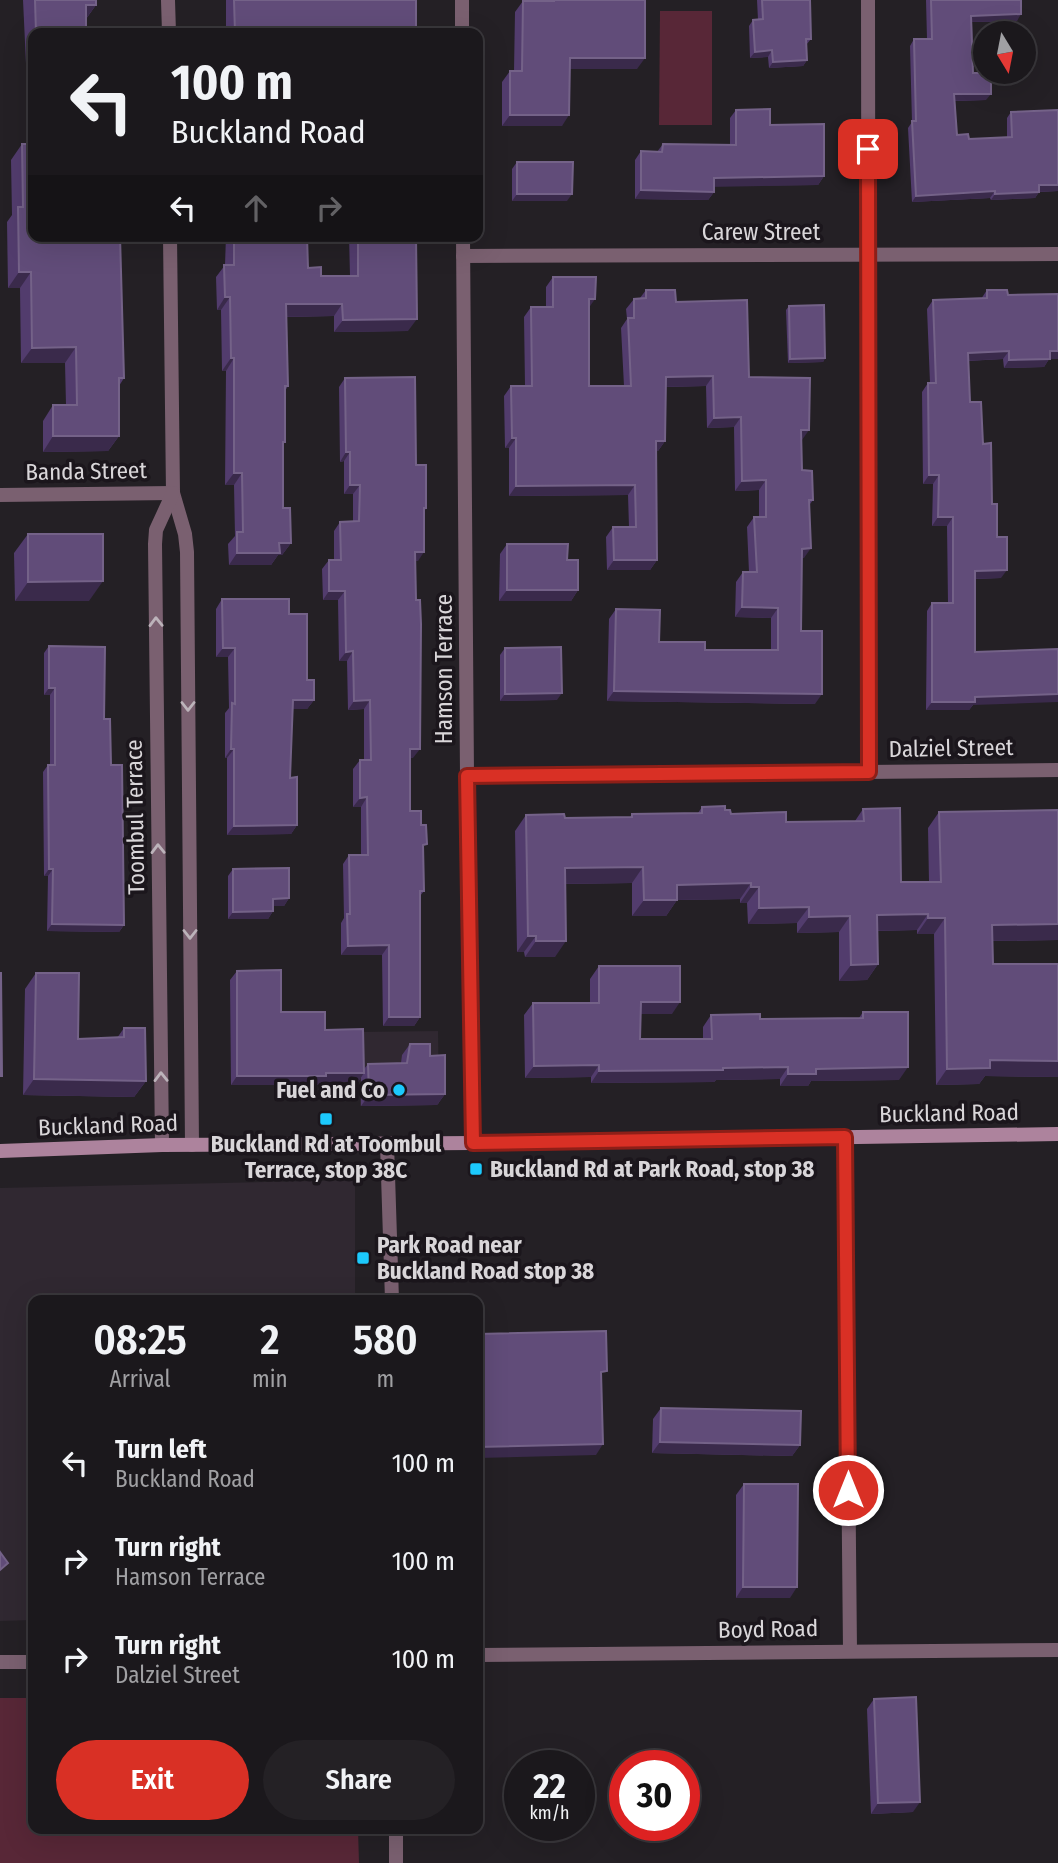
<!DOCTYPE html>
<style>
:root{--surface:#1b181c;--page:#242125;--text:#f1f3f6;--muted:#a0a0a3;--line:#39373b;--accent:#d93025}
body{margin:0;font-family:"Fira Sans Condensed",sans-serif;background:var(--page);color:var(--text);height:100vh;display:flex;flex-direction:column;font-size:26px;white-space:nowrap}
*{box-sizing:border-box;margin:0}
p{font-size:23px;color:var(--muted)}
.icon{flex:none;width:38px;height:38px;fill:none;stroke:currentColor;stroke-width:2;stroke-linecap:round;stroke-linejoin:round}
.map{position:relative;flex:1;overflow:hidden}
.drawer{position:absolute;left:28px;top:1295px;width:455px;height:539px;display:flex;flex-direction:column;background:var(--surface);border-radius:14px;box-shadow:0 7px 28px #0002,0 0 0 2px var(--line)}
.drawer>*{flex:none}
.banner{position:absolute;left:28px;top:28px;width:455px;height:214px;border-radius:14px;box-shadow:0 7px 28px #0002,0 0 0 2px var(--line);background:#1b181c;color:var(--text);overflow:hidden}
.needle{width:46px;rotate:170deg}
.fabs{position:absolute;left:973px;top:21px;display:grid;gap:14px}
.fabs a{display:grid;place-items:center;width:63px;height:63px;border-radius:50%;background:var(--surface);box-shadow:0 7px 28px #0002,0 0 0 2px var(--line);font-size:35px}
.speed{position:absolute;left:504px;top:1750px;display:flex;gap:14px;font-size:35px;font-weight:700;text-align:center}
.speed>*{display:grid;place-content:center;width:91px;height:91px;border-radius:50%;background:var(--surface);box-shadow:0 7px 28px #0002,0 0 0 2px var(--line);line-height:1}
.speed small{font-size:18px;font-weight:400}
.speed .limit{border:10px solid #d22;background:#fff;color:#111}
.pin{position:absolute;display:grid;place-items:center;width:60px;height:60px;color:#fff;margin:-30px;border-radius:14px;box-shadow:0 4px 10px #0006}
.me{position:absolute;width:77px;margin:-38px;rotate:0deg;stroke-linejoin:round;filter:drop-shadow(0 0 5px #0008)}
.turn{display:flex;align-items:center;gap:24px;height:147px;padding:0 28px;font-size:32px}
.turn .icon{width:91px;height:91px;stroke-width:2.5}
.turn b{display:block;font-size:49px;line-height:60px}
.lanes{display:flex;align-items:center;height:66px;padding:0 28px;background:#0003;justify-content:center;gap:35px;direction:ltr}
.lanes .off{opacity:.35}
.eta{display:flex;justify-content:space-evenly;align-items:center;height:119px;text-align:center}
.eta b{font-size:42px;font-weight:600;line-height:49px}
.primary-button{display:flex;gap:14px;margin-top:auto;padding:14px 28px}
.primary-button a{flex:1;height:80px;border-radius:42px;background:var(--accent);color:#fff;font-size:28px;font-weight:600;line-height:80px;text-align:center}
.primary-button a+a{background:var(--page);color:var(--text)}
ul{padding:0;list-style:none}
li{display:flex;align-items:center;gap:21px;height:98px;padding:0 28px}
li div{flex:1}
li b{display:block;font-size:26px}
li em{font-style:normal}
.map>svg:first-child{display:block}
</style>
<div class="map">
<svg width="1058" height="1863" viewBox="0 0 1058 1863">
<rect width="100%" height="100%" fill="#242025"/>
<g fill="#302831">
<polygon points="438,1031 439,1104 360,1106 359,1032"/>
<polygon points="355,1180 355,1300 33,1300 33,1620 0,1621 0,1188"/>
</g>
<g fill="#582737">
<polygon points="660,11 712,11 712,125 659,125"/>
<polygon points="0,1698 33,1698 33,1829 358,1829 359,1863 0,1863"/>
</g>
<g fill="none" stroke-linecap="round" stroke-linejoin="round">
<g stroke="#7a6070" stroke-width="14">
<polyline points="168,0 169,33"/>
<polyline points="462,0 462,33"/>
<polyline points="868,0 869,772"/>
<polyline points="170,236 173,493 185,534 187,552 192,1145"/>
<polyline points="463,236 467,776 473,1143"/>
<polyline points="463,256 1058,254"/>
<polyline points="0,495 173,493"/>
<polyline points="467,776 1058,770"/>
<polyline points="845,1137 850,1650"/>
<polyline points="387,1144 392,1300"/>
<polyline points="162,1145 155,544 156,530 173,493"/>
<polyline points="478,1655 1058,1650"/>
<polyline points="0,1662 33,1662"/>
<polyline points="396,1829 396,1863"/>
</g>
<polyline stroke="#ad839d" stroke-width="14" points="0,1151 162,1145 473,1143 1058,1134"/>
</g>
<g fill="#523c6d">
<polygon points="23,0 96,0 96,5 86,19 86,33 33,33 33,84 27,85"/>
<rect x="226" y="0" width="190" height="33"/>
<polygon points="546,0 645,0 637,69 570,69 562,126 502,126 502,82 510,71 514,71 515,12 523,1 546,1"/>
<polygon points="757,0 810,0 811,39 806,45 807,60 803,66 769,68 768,57 750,58 749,26 753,20 758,20"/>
<polygon points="926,0 1021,0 1017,21 972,22 973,73 986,100 955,101 957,135 969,139 1007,137 1007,118 1011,112 1058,110 1058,191 1039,192 1035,198 991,200 990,198 912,202 908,128 912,122 910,46 914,39 927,39"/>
<polygon points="736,110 770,125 824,176 818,185 714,186 714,192 708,200 635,199 635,160 641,151 657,152 663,144 730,145 730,118"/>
<polygon points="22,144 124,378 119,386 119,436 108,451 43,452 43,421 53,405 66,405 65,363 21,363 20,288 8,288 7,222 12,215 11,160"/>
<polygon points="517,162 567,201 512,201 512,169"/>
<polygon points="226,236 307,236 308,268 321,276 350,276 349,236 416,236 408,331 334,332 334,316 286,317 288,386 285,391 285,442 283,445 283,508 291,543 282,555 278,555 271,565 229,565 228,544 235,536 234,485 225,485 226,371 222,371 221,310 217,310 216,277 225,265"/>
<polygon points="553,277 589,308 589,386 624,386 621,328 627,319 626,309 634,299 640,298 646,290 676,302 749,377 802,440 802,470 813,500 810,504 804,558 802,558 801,631 815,704 607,701 609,619 616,609 659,642 705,650 771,650 771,618 735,617 736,582 743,572 749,572 747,527 754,517 759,517 759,490 735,491 734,427 707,428 706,386 666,387 665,441 658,451 656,451 657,560 650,570 607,570 606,537 613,527 629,527 628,495 509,496 509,448 505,448 504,396 511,386 525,386 524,317 531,307 546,307 546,287"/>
<polygon points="987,290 1008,295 1058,294 1058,359 1049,359 1044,367 1004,368 1003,359 968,361 970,402 983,444 997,537 1001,578 975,579 973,705 969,710 926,710 927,611 932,603 948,603 947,526 932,526 933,484 923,484 922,392 928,383 930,383 927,309 933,300 981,299"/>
<polygon points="789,306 825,358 823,362 788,363 786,310"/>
<polygon points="345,378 416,465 426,508 424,512 418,561 415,561 413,758 410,758 410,811 421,825 423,849 424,891 420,896 420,1017 414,1026 383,1026 382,955 341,955 341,923 344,918 343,864 349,855 361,855 361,807 353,807 353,769 360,760 364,760 364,709 348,710 347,661 339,661 338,600 323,600 322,569 329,560 334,560 334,531 340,522 353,522 353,494 344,494 344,461 340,462 339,387"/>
<polygon points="28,534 89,601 15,601 14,553"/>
<polygon points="507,544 567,560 578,590 571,601 499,601 500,554"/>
<polygon points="222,599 289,614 307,680 314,700 307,709 292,709 290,778 297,825 291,834 227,835 227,758 225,758 225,713 229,708 228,657 216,657 216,609"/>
<polygon points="49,646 104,719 111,765 124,925 119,932 47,931 48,876 44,876 43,772 48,765 50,765 50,695 44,695 44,653"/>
<polygon points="505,648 557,700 500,701 500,655"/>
<polygon points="702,807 725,810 731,814 786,822 855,821 863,809 901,882 929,882 928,828 939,812 1058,810 1058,940 993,941 993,964 1058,964 1058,1077 985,1076 979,1084 936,1085 934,934 917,934 917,930 877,931 878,964 867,980 839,981 839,932 797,933 797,923 748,924 747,903 740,903 740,899 677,900 666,916 632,916 632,883 566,884 555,957 525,957 524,952 517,952 515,831 526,815 565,818 630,817 632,814 698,813"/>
<polygon points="233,869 289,898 284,906 273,906 273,911 268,919 228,919 228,876"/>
<polygon points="599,966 672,1014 641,1014 640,1039 703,1039 703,1027 711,1015 760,1019 859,1018 863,1012 899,1080 811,1081 808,1086 780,1086 780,1079 716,1080 714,1082 591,1083 591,1077 525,1078 524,1015 533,1003 590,1003 590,979"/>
<polygon points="237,971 281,1012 325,1030 364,1069 368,1064 401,1063 402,1055 410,1044 430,1056 445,1094 437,1105 361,1106 361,1077 358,1082 321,1082 319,1085 231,1085 230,980"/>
<polygon points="36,973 78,1039 117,1038 124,1028 146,1081 134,1097 23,1095 25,989"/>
<polygon points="661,1408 800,1445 792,1456 652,1453 653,1419"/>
<polygon points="744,1484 790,1598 736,1598 736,1495"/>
<polygon points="874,1699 913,1812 871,1814 867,1709"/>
</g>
<g fill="#3a2a4b">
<polygon points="86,5 96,5 85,20"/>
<polygon points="1021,14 1017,21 967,22 971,16"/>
<polygon points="290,27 334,28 330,33 286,33"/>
<polygon points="772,50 768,57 750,58 755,52"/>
<polygon points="570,58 645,58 637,69 562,69"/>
<polygon points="807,60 803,66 769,68 773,62"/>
<polygon points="33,76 33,84 27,85"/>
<polygon points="954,94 991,94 986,100 950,101"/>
<polygon points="510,115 569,115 562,126 502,126"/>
<polygon points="824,176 818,185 708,187 714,178"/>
<polygon points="1039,185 1058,185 1058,191 1035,192"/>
<polygon points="641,190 714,192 708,200 635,199"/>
<polygon points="995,191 990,198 912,202 916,196"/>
<polygon points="1039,192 1035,198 991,200 995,194"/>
<polygon points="517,194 572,194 567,201 512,201"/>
<polygon points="19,272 31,272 20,288 8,288"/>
<polygon points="225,297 230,297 221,310 217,310"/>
<polygon points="589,299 595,299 588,309"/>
<polygon points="286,304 342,304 334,316 277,317"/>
<polygon points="417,319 408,331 334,332 343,320"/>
<polygon points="76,347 65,363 21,363 32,348"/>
<polygon points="1009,351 1003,359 962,361 968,353"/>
<polygon points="1050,351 1058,351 1058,359 1049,359 1044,367 1004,368 1009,360"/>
<polygon points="231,358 234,358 226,371 222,371"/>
<polygon points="825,358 823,362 788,363 790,359"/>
<polygon points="713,376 706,386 659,387 666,377"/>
<polygon points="741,417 734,427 707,428 714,418"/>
<polygon points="801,430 809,430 802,440 794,440"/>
<polygon points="53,436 119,436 108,451 43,452"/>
<polygon points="512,438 516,438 509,448 505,448"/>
<polygon points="656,441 665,441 658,451 649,451"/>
<polygon points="346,452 350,452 344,461 340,462"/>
<polygon points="234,473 242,473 234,485 225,485"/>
<polygon points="929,475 939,475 933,484 923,484"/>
<polygon points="766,480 759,490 735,491 742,481"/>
<polygon points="350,485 360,485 353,494 344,494"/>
<polygon points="635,485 628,495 509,496 516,486"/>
<polygon points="938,517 953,517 947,526 932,526"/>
<polygon points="279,543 291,543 282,555 278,555 271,565 229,565 237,553"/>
<polygon points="811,548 804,558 795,559 802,549"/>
<polygon points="415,552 424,552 418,561 409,561"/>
<polygon points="614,560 657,560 650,570 607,570"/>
<polygon points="1007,570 1001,578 969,579 975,571"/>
<polygon points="103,581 89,601 15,601 28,582"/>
<polygon points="507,590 578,590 571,601 499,601"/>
<polygon points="329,591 345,591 338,600 323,600"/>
<polygon points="742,607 778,608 771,618 735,617"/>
<polygon points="223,648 235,648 228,657 216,657"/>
<polygon points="353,651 347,661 339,661 346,652"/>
<polygon points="49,688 55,688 50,695 44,695"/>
<polygon points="614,691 822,694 815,704 607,701"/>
<polygon points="562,693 557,700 500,701 505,694"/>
<polygon points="1058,694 1058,702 973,705 969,710 926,710 932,702 975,697"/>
<polygon points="293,700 314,700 307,709 286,709"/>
<polygon points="370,700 364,709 348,710 354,701"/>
<polygon points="231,749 234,749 227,758 225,758"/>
<polygon points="410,749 420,749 413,758 404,758"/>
<polygon points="367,797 361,807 353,807 360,798"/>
<polygon points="297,825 291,834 227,835 234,826"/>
<polygon points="643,867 632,883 554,884 565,868"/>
<polygon points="49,869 53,869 48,876 44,876"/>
<polygon points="751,883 740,899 674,900 677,900 666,916 632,916 644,900 677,885"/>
<polygon points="751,887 759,887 747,903 740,903"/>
<polygon points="289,898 284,906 268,906 273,899"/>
<polygon points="809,907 797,923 748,924 759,908"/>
<polygon points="273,911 268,919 228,919 233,912"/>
<polygon points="928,914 917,930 865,931 877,915"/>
<polygon points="850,916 839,932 797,933 809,917"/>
<polygon points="928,918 945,918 934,934 917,934"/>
<polygon points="52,924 124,925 119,932 47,931"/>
<polygon points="1058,924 1058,940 981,941 992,925"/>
<polygon points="528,936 536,936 524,952 517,952"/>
<polygon points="536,941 566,941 555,957 525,957"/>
<polygon points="389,945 382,955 341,955 348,946"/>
<polygon points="878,964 867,980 839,981 851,965"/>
<polygon points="641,1002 680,1002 672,1014 632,1014"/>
<polygon points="389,1017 420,1017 414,1026 383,1026"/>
<polygon points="990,1060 1058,1061 1058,1077 985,1076 979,1084 936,1085 947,1069"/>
<polygon points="599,1065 591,1077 525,1078 534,1066"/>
<polygon points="788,1067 780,1079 716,1080 714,1082 591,1083 599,1071"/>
<polygon points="908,1067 899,1080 811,1081 808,1086 780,1086 788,1074 816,1069"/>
<polygon points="326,1073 364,1073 358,1082 321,1082 319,1085 231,1085 237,1076"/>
<polygon points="34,1079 146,1081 134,1097 23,1095"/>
<polygon points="445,1094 437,1105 361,1106 369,1095"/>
<polygon points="660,1442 800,1445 792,1456 652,1453"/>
<polygon points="603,1444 596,1455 478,1458 478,1447"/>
<polygon points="743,1587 797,1587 790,1598 736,1598"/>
<polygon points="920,1802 913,1812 871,1814 878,1803"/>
</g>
<g fill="#614c79" stroke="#746288" stroke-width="2">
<polygon points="35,0 96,0 96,5 86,5 86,33 36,33"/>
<polygon points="234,0 416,0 416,33 334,33 334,28 290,27 290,33 235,33"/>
<polygon points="554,0 645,0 645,58 570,58 569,115 510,115 510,71 522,71 523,1 554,1"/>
<polygon points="762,0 810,0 811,39 806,39 807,60 773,62 772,50 755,52 753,20 763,19"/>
<polygon points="931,0 1021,0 1021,14 971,16 973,73 991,73 991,94 954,94 957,135 968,134 969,139 1012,137 1011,112 1058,110 1058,185 1039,185 1039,192 995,194 995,191 916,196 912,121 916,121 914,39 932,39"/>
<polygon points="770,109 770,125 824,124 824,176 714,178 714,192 641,190 641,151 662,152 663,144 736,145 736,110"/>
<polygon points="22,144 33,144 33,236 120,236 124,378 119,378 119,436 53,436 53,405 77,405 76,347 32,348 31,272 19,272 18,207 23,207"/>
<polygon points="517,162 573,162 572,194 517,194"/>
<polygon points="234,236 307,236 308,268 321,267 321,276 358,276 358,236 416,236 417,319 343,320 342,304 286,304 288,386 285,386 285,442 283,442 283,508 290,508 291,543 279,543 280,553 237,553 237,532 243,532 242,473 234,473 234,358 231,358 230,297 225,297 224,265 234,265"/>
<polygon points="553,277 596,277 595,299 589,299 589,386 631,386 628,318 634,318 634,299 646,298 646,290 675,290 676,302 747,300 749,377 810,378 809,430 801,430 802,470 812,471 813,500 809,500 811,548 802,549 801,631 822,631 822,694 614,691 616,609 660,610 659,642 705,642 705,650 778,650 778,608 742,607 743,572 757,572 754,517 766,517 766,480 742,481 741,417 714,418 713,376 666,377 665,441 656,441 657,560 614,560 613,527 636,527 635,485 516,486 516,438 512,438 511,386 532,386 531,307 553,307"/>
<polygon points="987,290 1007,290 1008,295 1058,294 1058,351 1050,351 1050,359 1009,360 1009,351 968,353 970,402 981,402 983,444 991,443 992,504 997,504 997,537 1007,537 1007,570 975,571 975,652 1058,649 1058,694 975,697 975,702 932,702 932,603 953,603 953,517 938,517 939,475 929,475 928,383 936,383 933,300 987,298"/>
<polygon points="824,305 825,358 790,359 789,306"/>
<polygon points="415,377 416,465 426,465 426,508 424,508 424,552 415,552 416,600 420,600 421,624 420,749 410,749 410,811 421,811 421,825 426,825 427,844 423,845 424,891 420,891 420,1017 389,1017 389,945 348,946 347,914 350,914 349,855 368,855 367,797 360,798 360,760 371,760 370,700 354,701 353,651 346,652 345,591 329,591 329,560 341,560 340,522 359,521 360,485 350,485 350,452 346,452 345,378"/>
<polygon points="28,534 103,534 103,581 28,582"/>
<polygon points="507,544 568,544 567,560 578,560 578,590 507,590"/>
<polygon points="222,599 289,599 289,614 307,614 307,680 314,680 314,700 293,700 290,778 297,777 297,825 234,826 234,749 231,749 232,703 235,704 235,648 223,648"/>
<polygon points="49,646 105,647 104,719 110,719 111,765 122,765 124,925 52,924 53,869 49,869 48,765 55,765 55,688 49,688"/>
<polygon points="561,647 562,693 505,694 505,648"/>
<polygon points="725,806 725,810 730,810 731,814 786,812 786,822 864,821 863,809 900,808 901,882 941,882 939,812 1058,810 1058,924 992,925 993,964 1058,964 1058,1061 990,1060 990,1068 947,1069 945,918 928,918 928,914 877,915 878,964 851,965 850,916 809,917 809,907 759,908 759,887 751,887 751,883 677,885 677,900 644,900 643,867 565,868 566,941 536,941 536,936 528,936 526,815 564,814 565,818 632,817 632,814 702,813 702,807"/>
<polygon points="289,868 289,898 273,899 273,911 233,912 233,869"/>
<polygon points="599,966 680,966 680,1002 641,1002 640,1039 712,1039 711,1015 760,1014 760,1019 863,1018 863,1012 908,1012 908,1067 816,1069 816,1074 788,1074 788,1067 723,1068 723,1070 599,1071 599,1065 534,1066 533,1003 599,1003"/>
<polygon points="281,970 281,1012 325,1012 325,1030 363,1029 364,1073 326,1073 326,1076 237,1076 237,971"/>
<polygon points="0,973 1,973 2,1076 0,1076"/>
<polygon points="36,973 79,973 78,1039 124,1037 124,1028 145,1028 146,1081 34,1079"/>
<polygon points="410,1044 430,1044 430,1056 445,1055 445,1094 369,1095 368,1064 407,1063"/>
<polygon points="606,1331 607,1371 601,1372 603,1444 478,1447 478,1334"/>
<polygon points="661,1408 801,1411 800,1445 660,1442"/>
<polygon points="744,1484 798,1484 797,1587 743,1587"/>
<polygon points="0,1552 8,1563 0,1570"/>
<polygon points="916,1697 920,1802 878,1803 874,1699"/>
</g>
<defs><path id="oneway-chevron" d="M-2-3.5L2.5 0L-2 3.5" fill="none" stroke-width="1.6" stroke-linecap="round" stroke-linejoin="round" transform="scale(1.75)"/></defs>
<g stroke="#bcb3ba">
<use href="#oneway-chevron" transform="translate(156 622) rotate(-91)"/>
<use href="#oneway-chevron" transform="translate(188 706) rotate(90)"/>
<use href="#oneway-chevron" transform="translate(158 849) rotate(-91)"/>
<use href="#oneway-chevron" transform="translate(190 934) rotate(90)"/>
<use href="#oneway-chevron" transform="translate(161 1077) rotate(-91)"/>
</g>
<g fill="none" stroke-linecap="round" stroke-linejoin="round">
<g stroke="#8d1f18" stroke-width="18">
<polyline id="route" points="848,1490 845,1137 473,1143 467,776 869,772 868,149"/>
</g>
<use href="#route" stroke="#d93025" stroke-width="12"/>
</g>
<g fill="#1cc9fc" stroke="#1b161c" stroke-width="2.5">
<circle cx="399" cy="1090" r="7"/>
<rect x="319" y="1112" width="14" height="14" rx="3.5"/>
<rect x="469" y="1162" width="14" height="14" rx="3.5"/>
<rect x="356" y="1251" width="14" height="14" rx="3.5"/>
</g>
<g text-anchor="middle" stroke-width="7" stroke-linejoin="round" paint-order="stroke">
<g font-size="23" fill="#d9d6d9" stroke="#1b161c">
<text x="761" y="240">Carew Street</text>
<text transform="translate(86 471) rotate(-1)" y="8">Banda Street</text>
<text transform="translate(444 669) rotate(-90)" y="8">Hamson Terrace</text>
<text transform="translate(951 748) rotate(-1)" y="8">Dalziel Street</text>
<text transform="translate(135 817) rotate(-91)" y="8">Toombul Terrace</text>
<text transform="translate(949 1113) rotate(-1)" y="8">Buckland Road</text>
<text transform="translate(108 1125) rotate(-2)" y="8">Buckland Road</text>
<text transform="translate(768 1629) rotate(-1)" y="8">Boyd Road</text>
</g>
<g font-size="23" font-weight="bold" fill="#d9d6d9" stroke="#1b161c" text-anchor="start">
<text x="385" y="1098" text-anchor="end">Fuel and Co</text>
<text x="326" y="1152" text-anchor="middle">Buckland Rd at Toombul<tspan x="326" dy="26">Terrace, stop 38C</tspan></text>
<text x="490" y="1177">Buckland Rd at Park Road, stop 38</text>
<text x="377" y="1253">Park Road near<tspan x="377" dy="26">Buckland Road stop 38</tspan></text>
</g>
</g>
</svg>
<div class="fabs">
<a><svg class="needle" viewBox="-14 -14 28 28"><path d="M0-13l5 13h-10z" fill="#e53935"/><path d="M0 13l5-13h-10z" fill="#a0a0a3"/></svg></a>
</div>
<div class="speed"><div>22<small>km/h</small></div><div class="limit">30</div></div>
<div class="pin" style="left:868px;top:149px;background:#d93025"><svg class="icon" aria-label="arrive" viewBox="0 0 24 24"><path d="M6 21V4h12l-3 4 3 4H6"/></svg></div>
<svg class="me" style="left:848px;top:1490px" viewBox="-20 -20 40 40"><circle r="17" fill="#d93025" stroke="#fff" stroke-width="3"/><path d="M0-11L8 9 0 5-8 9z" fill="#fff"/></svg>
<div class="banner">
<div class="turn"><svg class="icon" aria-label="left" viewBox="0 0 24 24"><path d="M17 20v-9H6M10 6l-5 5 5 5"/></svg><div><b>100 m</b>Buckland Road</div></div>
<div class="lanes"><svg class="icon" aria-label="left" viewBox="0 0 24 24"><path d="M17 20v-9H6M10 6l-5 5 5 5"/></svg><svg class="icon off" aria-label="ahead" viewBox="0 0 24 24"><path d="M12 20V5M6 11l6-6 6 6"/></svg><svg class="icon off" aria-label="right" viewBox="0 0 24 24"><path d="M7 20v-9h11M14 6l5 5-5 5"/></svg></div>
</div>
<section class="drawer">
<div class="eta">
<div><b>08:25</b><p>Arrival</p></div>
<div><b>2</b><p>min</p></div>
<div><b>580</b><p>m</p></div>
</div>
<ul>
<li><svg class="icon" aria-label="left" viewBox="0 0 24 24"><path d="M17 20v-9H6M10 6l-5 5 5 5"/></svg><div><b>Turn left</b><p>Buckland Road</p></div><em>100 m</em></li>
<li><svg class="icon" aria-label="right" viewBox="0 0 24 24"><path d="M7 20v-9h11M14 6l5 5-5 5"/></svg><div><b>Turn right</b><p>Hamson Terrace</p></div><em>100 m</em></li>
<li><svg class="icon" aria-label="right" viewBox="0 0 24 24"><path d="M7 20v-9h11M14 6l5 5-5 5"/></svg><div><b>Turn right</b><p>Dalziel Street</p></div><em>100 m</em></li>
</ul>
<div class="primary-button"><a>Exit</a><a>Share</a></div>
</section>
</div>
